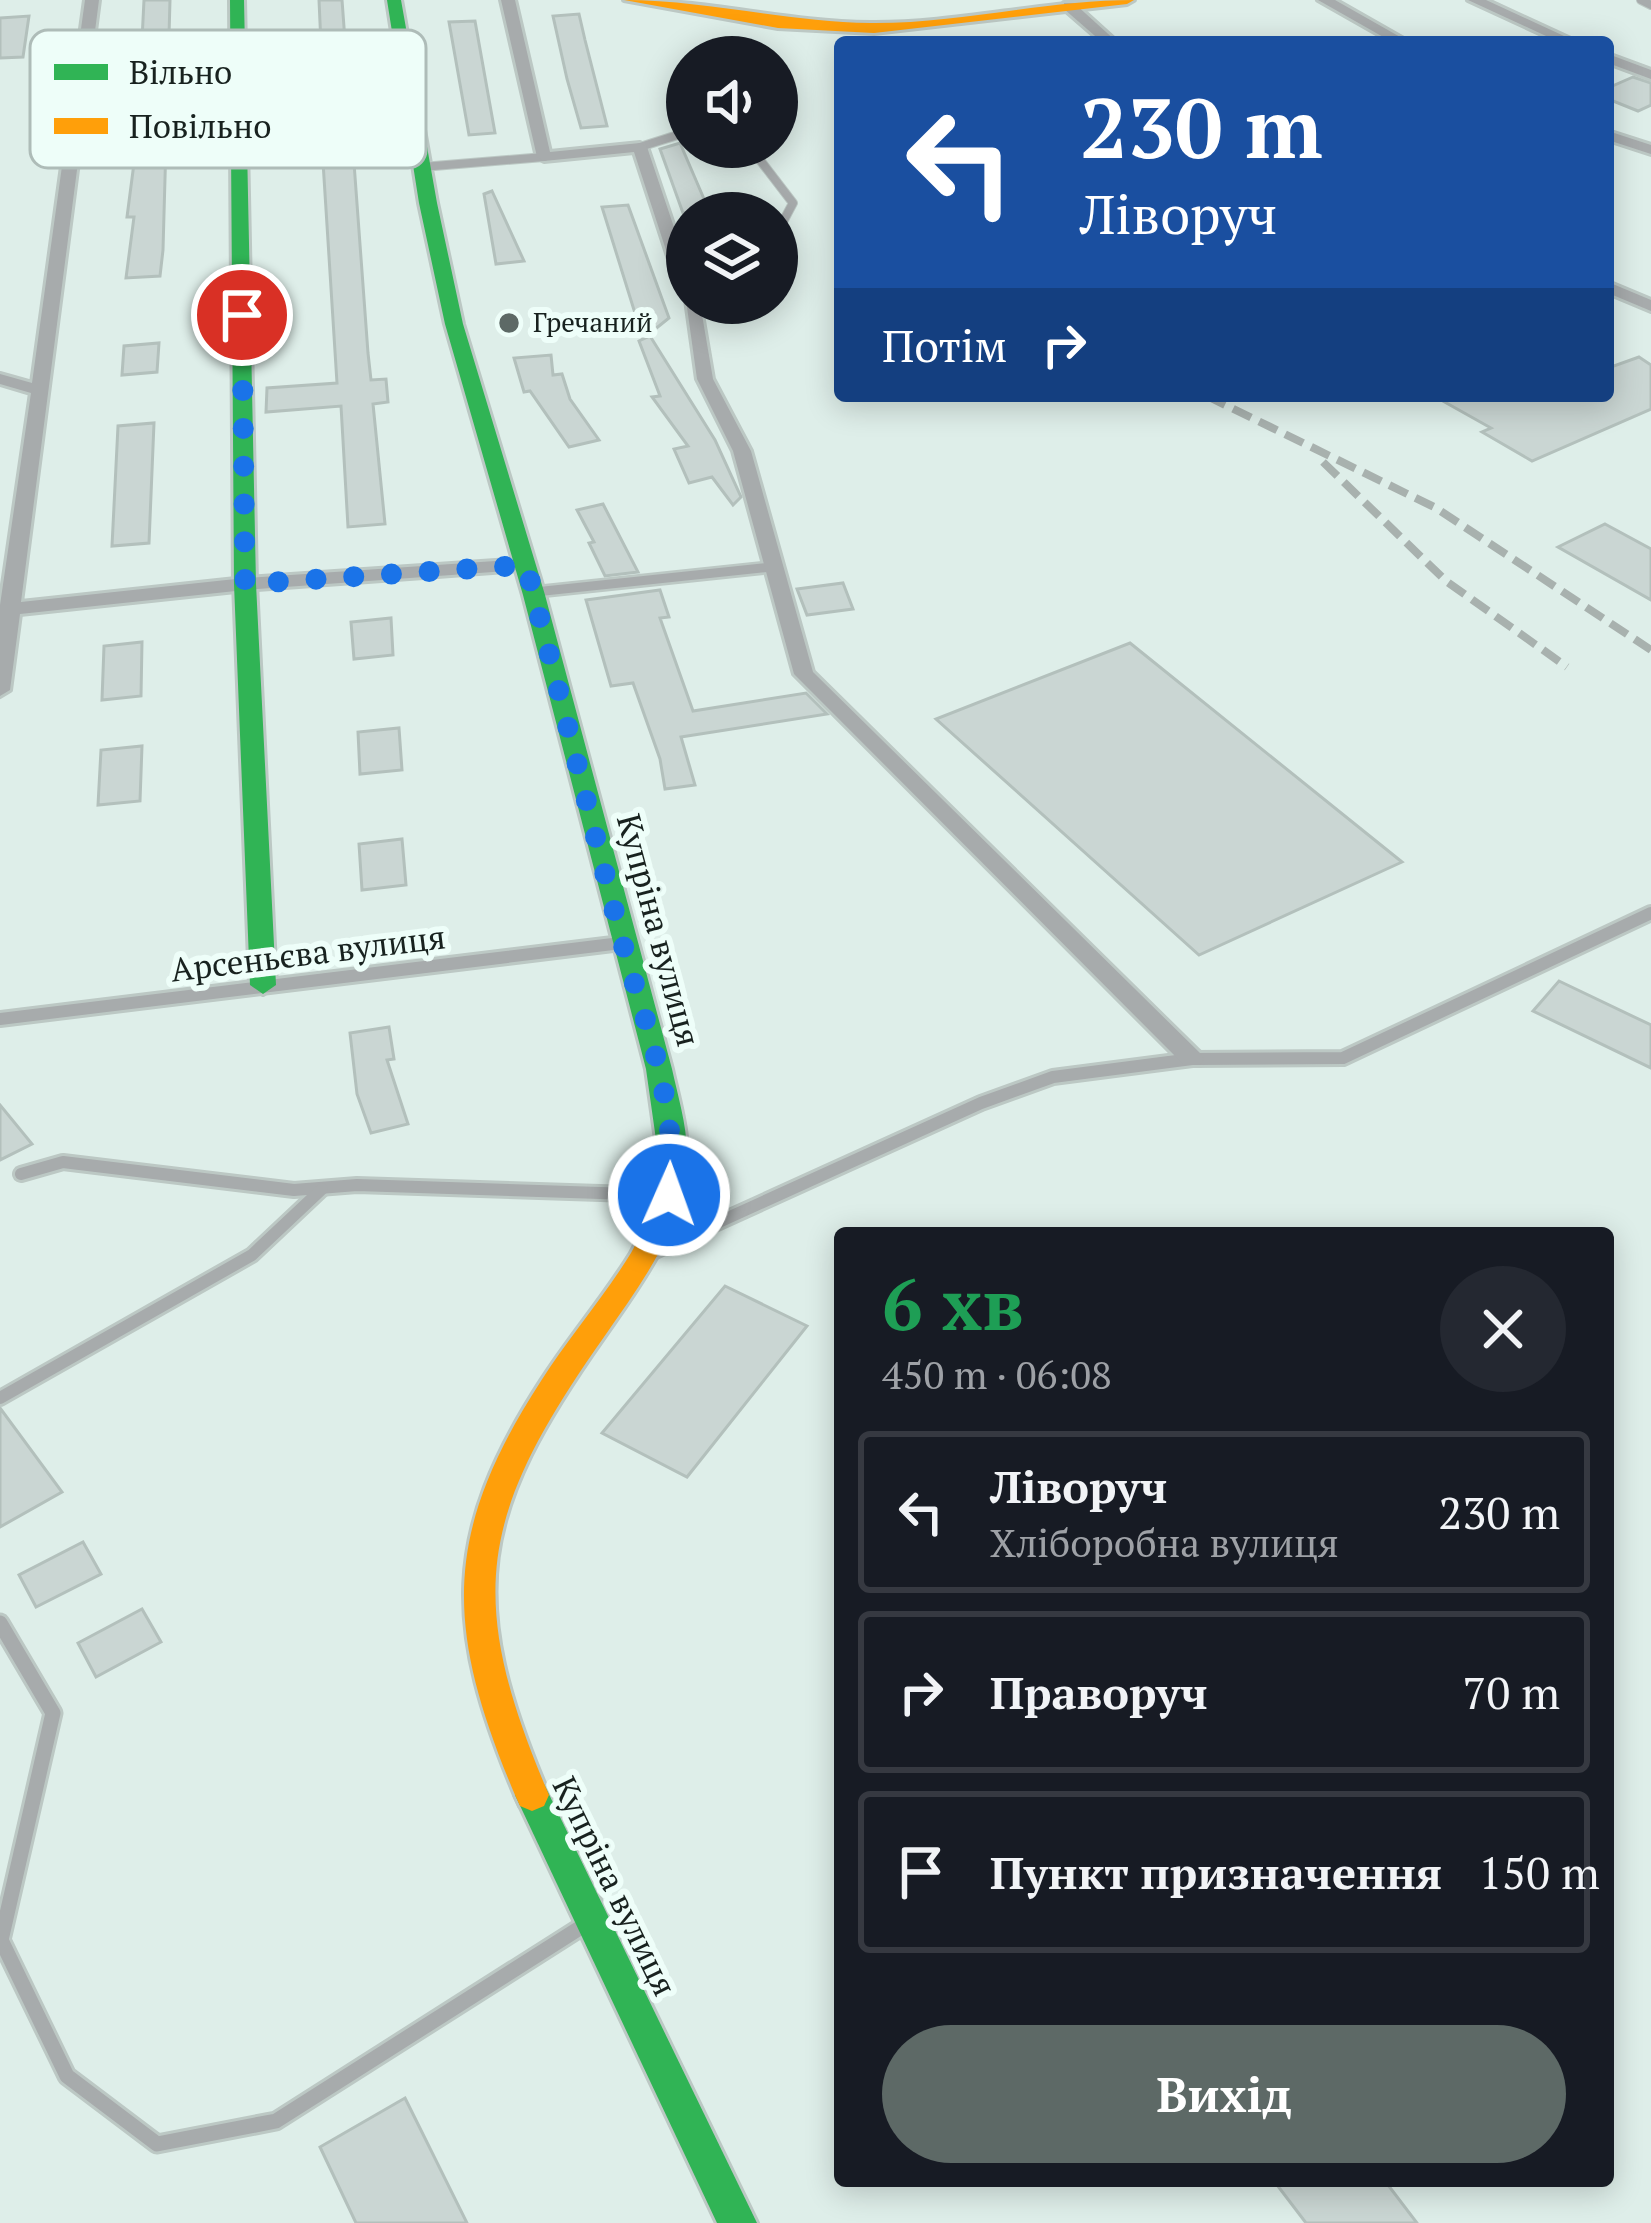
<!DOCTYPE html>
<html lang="uk">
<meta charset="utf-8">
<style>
:root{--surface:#171b24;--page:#242831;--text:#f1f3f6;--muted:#9ea1a6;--line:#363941;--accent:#5d6966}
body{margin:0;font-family:"PT Serif",serif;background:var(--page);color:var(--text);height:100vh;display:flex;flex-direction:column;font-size:45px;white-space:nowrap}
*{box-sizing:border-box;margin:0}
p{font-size:39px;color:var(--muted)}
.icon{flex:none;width:66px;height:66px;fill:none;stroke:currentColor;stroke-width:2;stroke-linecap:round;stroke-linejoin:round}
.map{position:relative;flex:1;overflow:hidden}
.details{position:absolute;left:834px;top:1227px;width:780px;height:960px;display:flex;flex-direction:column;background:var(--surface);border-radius:12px;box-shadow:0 6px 30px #0003}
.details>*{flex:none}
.top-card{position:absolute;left:834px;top:36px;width:780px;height:366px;border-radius:12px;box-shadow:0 6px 30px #0003;background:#1a4fa0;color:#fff;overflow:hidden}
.controls{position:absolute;left:666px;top:36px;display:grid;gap:24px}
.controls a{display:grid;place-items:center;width:132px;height:132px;border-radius:50%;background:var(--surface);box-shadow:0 6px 30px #0003;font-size:60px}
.pin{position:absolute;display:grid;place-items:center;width:102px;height:102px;color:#fff;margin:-51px;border:6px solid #fff;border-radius:50%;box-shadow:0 3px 12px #0007}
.me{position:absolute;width:132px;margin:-66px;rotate:2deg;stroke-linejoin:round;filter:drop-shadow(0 0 9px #0008)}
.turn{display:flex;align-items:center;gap:42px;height:252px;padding:0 48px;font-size:54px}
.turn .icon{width:156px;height:156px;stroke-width:2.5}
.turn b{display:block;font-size:84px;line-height:102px}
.then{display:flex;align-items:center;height:114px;padding:0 48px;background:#0003;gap:24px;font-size:45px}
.round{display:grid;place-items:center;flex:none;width:126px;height:126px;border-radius:63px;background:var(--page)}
.summary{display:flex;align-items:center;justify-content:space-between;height:204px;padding:0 48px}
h1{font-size:72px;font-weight:700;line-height:90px;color:#1e9e55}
.cta{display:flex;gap:24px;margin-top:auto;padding:24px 48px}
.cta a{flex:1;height:138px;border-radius:72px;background:var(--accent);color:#fff;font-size:48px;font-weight:700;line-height:138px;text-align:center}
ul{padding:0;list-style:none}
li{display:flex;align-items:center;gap:36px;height:162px;margin:0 24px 18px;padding:0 24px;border:6px solid var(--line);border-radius:12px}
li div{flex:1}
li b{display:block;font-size:45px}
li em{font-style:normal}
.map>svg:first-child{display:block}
</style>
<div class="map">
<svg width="1651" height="2223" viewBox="0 0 1651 2223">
<rect width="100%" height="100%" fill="#deeee9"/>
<g fill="#cad6d3" stroke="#b3c0bc" stroke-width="3">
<polygon points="144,0 170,0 163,250 160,276 126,278 134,217 127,217 137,140"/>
<polygon points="319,0 342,0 368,353 371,380 386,379 388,402 373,404 385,524 348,527 341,406 266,412 267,388 337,383 317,67 322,67"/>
<polygon points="579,14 585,40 607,126 581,128 567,79 553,16"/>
<polygon points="29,16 23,57 0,58 0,18"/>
<polygon points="475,21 495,133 469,135 449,22"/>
<polygon points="1633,77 1651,83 1651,105 1638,111 1608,99 1608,88"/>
<polygon points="680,143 710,213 683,213 660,149"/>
<polygon points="492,191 524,261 496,264 484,194"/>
<polygon points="628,205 669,318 643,339 602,207"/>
<polygon points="650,336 715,440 741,497 733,505 712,477 689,483 674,449 688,446 652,397 660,396 639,341"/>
<polygon points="159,343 157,372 122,375 124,346"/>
<polygon points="551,355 553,375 562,374 570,399 599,440 569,447 530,391 524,392 514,358"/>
<polygon points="1639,357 1651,365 1651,409 1532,461 1482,432 1491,428 1434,396 1608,396 1608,368"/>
<polygon points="154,423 149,543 112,546 118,426"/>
<polygon points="603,504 638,572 605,576 589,543 594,542 577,510"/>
<polygon points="1605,524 1651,549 1651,600 1558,547"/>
<polygon points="843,583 853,609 807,615 797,589"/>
<polygon points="660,590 669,617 660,618 693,711 806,693 827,714 681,737 695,785 665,789 660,759 633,683 611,686 586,600"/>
<polygon points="391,618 393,655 354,659 351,622"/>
<polygon points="142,642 141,696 102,700 104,646"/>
<polygon points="1130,643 1402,862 1199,955 936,719"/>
<polygon points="399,728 402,770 360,774 358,732"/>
<polygon points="142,746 140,801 98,805 101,750"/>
<polygon points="402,839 406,885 362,890 359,844"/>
<polygon points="1559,981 1651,1025 1651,1068 1533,1011"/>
<polygon points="389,1027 394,1059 387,1060 408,1124 371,1133 357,1094 350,1033"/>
<polygon points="0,1105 32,1144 0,1160"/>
<polygon points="725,1286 807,1326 687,1477 602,1433"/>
<polygon points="0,1408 62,1492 0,1527"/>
<polygon points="83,1542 101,1574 36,1607 19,1575"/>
<polygon points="142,1609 161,1642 96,1677 78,1643"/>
<polygon points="405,2098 467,2223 356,2223 320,2147"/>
<polygon points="1274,2181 1385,2181 1417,2223 1306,2223"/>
</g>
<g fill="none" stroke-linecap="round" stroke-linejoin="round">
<g stroke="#bcc8c4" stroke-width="10">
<g id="lane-far3">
<polyline points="1641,0 1651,5"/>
<polyline points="640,147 687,132"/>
<polyline points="750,147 793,203 777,233"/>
<polyline points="422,167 544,157"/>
</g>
</g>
<g stroke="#bcc8c4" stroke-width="14">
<polyline id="lane-far2" points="535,592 772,567"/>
</g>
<g stroke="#bcc8c4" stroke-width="18">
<g id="lane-far1">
<polyline points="0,1019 621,943"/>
<polyline points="21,1174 63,1162 294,1190 357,1185 662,1195"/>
<polyline points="655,1251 981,1103 1053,1077 1192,1059 1343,1058 1651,913"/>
<polyline points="0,1398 252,1255 322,1189"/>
</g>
</g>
<g stroke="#bcc8c4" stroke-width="21">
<polyline id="lane" points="0,1623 53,1713 1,1940 67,2076 157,2144 276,2121 586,1924"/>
</g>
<g stroke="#bcc8c4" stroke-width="6">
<g id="street">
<polygon points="85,0 99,0 21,602 245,578 526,559 533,561 533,569 245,590 20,614 10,690 0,696 0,605 31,393 0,384 0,374 32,383"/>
<polygon points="501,0 515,0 550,152 640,143 647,147 687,266 687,295 679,290 634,152 544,161 537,157"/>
<polygon points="1318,0 1335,0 1409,42 1392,42"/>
<polygon points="1468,0 1486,0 1577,42 1559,42"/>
<polygon points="1064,3 1074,3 1117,42 1102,42 1064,9"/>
<polygon points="1608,54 1651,70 1651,79 1608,63"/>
<polygon points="1608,131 1651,145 1651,154 1608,140"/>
<polygon points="1608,282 1651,300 1651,311 1608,293"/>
<polygon points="686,300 687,303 700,303 713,379 751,451 813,672 1200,1053 1204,1059 1200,1065 1184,1065 794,674 733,451 697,379"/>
</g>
</g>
<g stroke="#bcc8c4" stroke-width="6">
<g id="fast">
<polygon points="230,0 244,0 256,584 276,985 263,994 250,985 234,584"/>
<path d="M387,0H401L437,203L463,324L545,595L672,1069C679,1102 695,1150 682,1182H662L646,1069L523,595L445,324L419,203Z"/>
<polygon points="532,1779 544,1784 757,2223 717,2223 515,1795 520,1784"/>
</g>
</g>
<g stroke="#bcc8c4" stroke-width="6">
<g id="slow">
<path d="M624,0C706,0 787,22 870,23C957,24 1046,0 1134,0L1127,4L874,33L778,28Z"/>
<path d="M672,1165L682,1168L686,1175C676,1238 640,1285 604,1337C480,1513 463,1595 549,1795L544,1806L532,1811L520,1806L515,1795C445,1629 441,1535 541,1381C569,1337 604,1297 631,1253C647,1226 648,1195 662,1168Z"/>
</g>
</g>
<use href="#lane-far3" stroke="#a7abac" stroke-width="8"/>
<use href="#lane-far2" stroke="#a7abac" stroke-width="9"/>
<use href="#lane-far1" stroke="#a7abac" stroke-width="12"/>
<use href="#lane" stroke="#a7abac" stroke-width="15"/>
<use href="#street" fill="#a7abac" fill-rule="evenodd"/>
<use href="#fast" fill="#30b455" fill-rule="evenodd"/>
<use href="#slow" fill="#ff9f0a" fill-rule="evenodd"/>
<g stroke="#a8b1ae" stroke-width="8" stroke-dasharray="20 9" stroke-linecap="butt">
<polyline points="1207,396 1436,508 1651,650"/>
<polyline points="1323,462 1446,581 1567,667"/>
</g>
</g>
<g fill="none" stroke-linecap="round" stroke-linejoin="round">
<path stroke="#1a73e8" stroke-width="21" stroke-dasharray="0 37.8" d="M242,315L245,584L526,565C559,689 589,813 621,937C644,1023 680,1105 669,1195"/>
</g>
<circle fill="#5d6966" stroke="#eefef9" stroke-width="4.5" cx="509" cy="323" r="12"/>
<g text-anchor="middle" stroke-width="12" stroke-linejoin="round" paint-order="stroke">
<g font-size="27" fill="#18221f" stroke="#eefef9" text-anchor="start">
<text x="533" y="332">Гречаний</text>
</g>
<g font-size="33" fill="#18221f" stroke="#eefef9">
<text transform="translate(659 930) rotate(75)" y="12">Купріна вулиця</text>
<text transform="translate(308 953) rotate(-7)" y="12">Арсеньєва вулиця</text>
<text transform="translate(615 1886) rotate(64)" y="12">Купріна вулиця</text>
</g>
</g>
<rect x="30" y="30" width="396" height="138" rx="18" fill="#eefef9" stroke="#aebcb8" stroke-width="3"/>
<rect x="54" y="64" width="54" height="16" fill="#30b455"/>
<rect x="54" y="118" width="54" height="16" fill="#ff9f0a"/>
<g font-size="33" fill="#18221f">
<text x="129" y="84">Вільно</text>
<text x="129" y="138">Повільно</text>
</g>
</svg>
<div class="controls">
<a><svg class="icon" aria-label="sound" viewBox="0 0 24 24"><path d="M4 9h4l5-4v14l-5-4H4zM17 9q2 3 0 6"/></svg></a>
<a><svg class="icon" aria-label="layers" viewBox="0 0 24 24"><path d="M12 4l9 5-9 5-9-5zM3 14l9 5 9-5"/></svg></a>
</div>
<div class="pin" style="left:242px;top:315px;background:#d93025"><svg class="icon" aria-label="arrive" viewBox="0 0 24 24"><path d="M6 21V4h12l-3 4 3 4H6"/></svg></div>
<svg class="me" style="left:669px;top:1195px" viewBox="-20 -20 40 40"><circle r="17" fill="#1a73e8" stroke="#fff" stroke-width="3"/><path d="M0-11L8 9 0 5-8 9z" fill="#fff"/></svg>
<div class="top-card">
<div class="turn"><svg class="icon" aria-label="left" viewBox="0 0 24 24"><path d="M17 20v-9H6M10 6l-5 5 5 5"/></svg><div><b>230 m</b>Ліворуч</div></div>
<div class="then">Потім<svg class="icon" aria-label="right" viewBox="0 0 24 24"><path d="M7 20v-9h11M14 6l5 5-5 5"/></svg></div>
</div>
<section class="details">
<div class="summary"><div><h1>6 хв</h1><p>450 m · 06:08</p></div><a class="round"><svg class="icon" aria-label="close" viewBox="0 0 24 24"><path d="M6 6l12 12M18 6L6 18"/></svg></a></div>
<ul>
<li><svg class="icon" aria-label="left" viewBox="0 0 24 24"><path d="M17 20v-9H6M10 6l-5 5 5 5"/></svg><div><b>Ліворуч</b><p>Хліборобна вулиця</p></div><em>230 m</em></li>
<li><svg class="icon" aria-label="right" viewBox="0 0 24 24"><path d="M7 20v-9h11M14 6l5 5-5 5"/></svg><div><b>Праворуч</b></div><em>70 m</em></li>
<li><svg class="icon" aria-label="arrive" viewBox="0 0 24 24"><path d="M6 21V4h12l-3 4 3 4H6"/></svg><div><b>Пункт призначення</b></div><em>150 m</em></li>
</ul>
<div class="cta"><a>Вихід</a></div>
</section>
</div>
